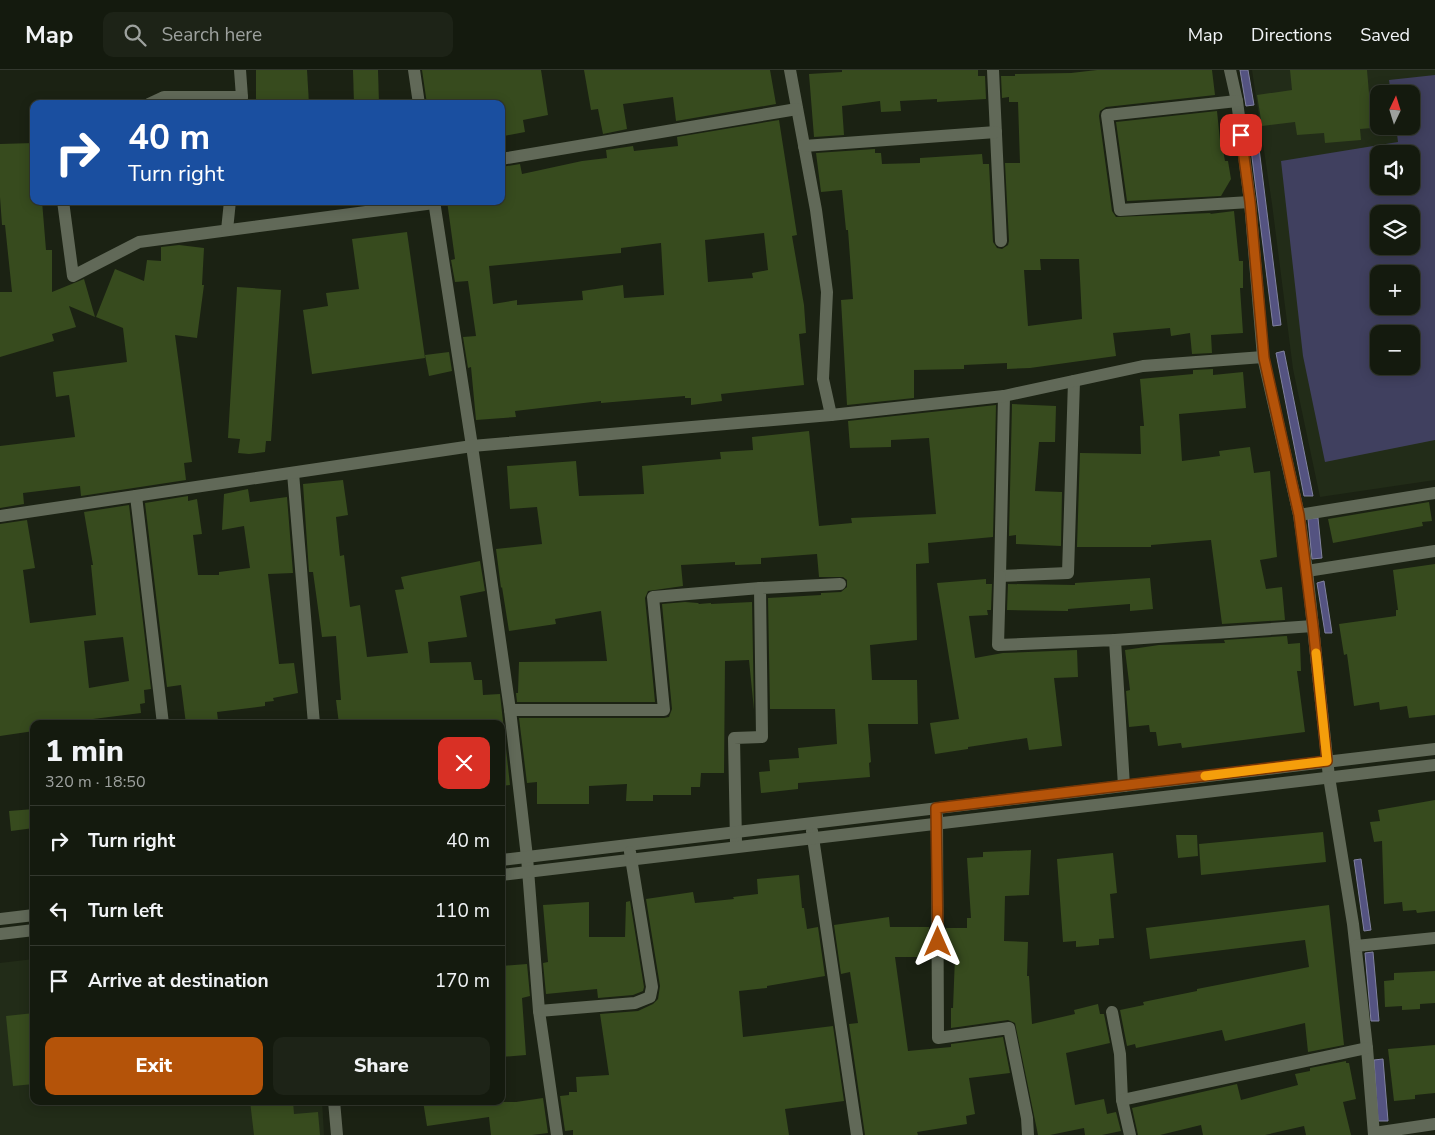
<!DOCTYPE html>
<meta charset="utf-8">
<style>
:root{--surface:#141a0e;--page:#1d2317;--text:#f1f3f6;--muted:#9da19e;--line:#33382e;--accent:#b45309}
body{margin:0;font-family:"Nunito Sans",sans-serif;background:var(--page);color:var(--text);height:100vh;display:flex;flex-direction:column;font-size:19px;white-space:nowrap}
*{box-sizing:border-box;margin:0}
p{font-size:16px;color:var(--muted)}
.icon{flex:none;width:28px;height:28px;fill:none;stroke:currentColor;stroke-width:2;stroke-linecap:round;stroke-linejoin:round}
.map{position:relative;flex:1;overflow:hidden}
.side{position:absolute;left:30px;top:650px;width:475px;height:385px;display:flex;flex-direction:column;background:var(--surface);border-radius:10px;box-shadow:0 2px 12px #0003,0 0 0 1px var(--line)}
.side>*{flex:none}
.guide{position:absolute;left:30px;top:30px;width:475px;height:105px;border-radius:10px;box-shadow:0 2px 12px #0003,0 0 0 1px var(--line);background:#1a4fa0;color:#fff;overflow:hidden}
.needle{width:32px;rotate:4deg}
.fabs{position:absolute;left:1370px;top:15px;display:grid;gap:10px}
.fabs a{display:grid;place-items:center;width:50px;height:50px;border-radius:10px;background:var(--surface);box-shadow:0 2px 12px #0003,0 0 0 1px var(--line);font-size:25px}
.pin{position:absolute;display:grid;place-items:center;width:42px;height:42px;color:#fff;margin:-21px;border-radius:10px;box-shadow:0 2px 8px #0006}
.me{position:absolute;width:55px;margin:-28px;rotate:0deg;stroke-linejoin:round;filter:drop-shadow(0 0 4px #0008)}
.turn{display:flex;align-items:center;gap:18px;height:105px;padding:0 15px;font-size:22px}
.turn .icon{width:65px;height:65px;stroke-width:2.5}
.turn b{display:block;font-size:35px;line-height:42px}
.round{display:grid;place-items:center;flex:none;width:52px;height:52px;border-radius:10px;background:var(--page)}
.head{display:flex;align-items:center;justify-content:space-between;height:85px;padding:0 15px}
h1{font-size:30px;font-weight:800;line-height:38px}
.primary-button{display:flex;gap:10px;margin-top:auto;padding:10px 15px}
.primary-button a{flex:1;height:58px;border-radius:10px;background:var(--accent);color:#fff;font-size:20px;font-weight:800;line-height:58px;text-align:center}
.primary-button a+a{background:var(--page);color:var(--text)}
ul{padding:0;list-style:none}
li{display:flex;align-items:center;gap:15px;height:70px;padding:0 15px;border-top:1px solid var(--line)}
li div{flex:1}
li b{display:block;font-size:19px}
li em{font-style:normal}
header{display:flex;align-items:center;gap:30px;box-sizing:border-box;height:70px;padding:0 25px;background:var(--surface);border-bottom:1px solid var(--line)}
header strong{font-size:24px}
nav{display:flex;gap:28px;margin-inline-start:auto;font-size:18px}
.search{width:350px;height:45px;background:var(--page);display:flex;align-items:center;gap:12px;box-sizing:border-box;padding:0 18px;border-radius:10px;color:var(--muted);font-size:19px}
.map>svg:first-child{display:block}
</style>
<header>
<strong>Map</strong>
<div class="search"><svg class="icon" aria-label="search" viewBox="0 0 24 24"><circle cx="10" cy="10" r="6"/><path d="M15 15l6 6"/></svg>Search here</div>
<nav><a>Map</a><a>Directions</a><a>Saved</a></nav>
</header>
<div class="map">
<svg width="1435" height="1065" viewBox="0 0 1435 1065">
<rect width="100%" height="100%" fill="#1b2213"/>
<g fill="#222c18" fill-rule="evenodd">
<path d="M1252,0H1435V410L1320,427L1293,299L1272,134ZM1379,24H1411V56H1379ZM1379,84H1411V116H1379ZM1379,144H1411V176H1379ZM1379,204H1411V236H1379ZM1379,264H1411V296H1379Z"/>
<polygon points="34,889 34,1031 322,1031 324,1065 0,1065 0,893"/>
</g>
<path fill="#40405f" fill-rule="evenodd" d="M1435,5V370L1325,392L1303,286L1281,91L1398,72L1396,56H1411V24H1391L1389,10ZM1379,84H1411V116H1379ZM1379,144H1411V176H1379ZM1379,204H1411V236H1379ZM1379,264H1411V296H1379Z"/>
<g fill="#545381" stroke="#8182a0">
<polygon points="1240,0 1248,0 1254,35 1246,36"/>
<polygon points="1256,54 1281,255 1273,256 1248,55"/>
<polygon points="1284,281 1313,426 1304,426 1276,283"/>
<polygon points="1318,448 1322,488 1312,489 1308,449"/>
<polygon points="1324,511 1332,563 1325,563 1317,513"/>
<polygon points="1361,789 1371,860 1364,861 1354,790"/>
<polygon points="1373,882 1379,951 1371,951 1365,883"/>
<polygon points="1383,989 1388,1051 1378,1051 1374,990"/>
</g>
<g fill="#374b1e" fill-rule="evenodd">
<polygon points="256,0 307,0 309,34 256,34"/>
<polygon points="353,0 378,0 379,34 354,34"/>
<polygon points="422,0 541,0 548,45 523,50 525,62 504,66 501,49 501,34 427,34"/>
<polygon points="584,0 770,0 776,34 676,51 673,27 623,34 627,59 603,64 598,39 591,40"/>
<polygon points="842,0 978,0 978,6 985,6 986,29 937,32 937,29 900,31 901,41 881,42 880,31 842,36 844,65 814,67 809,4 842,2"/>
<path d="M1097,0H1212L1215,25L1106,37L1100,41L1099,46L1112,141L1116,147L1211,143L1210,144L1234,141L1239,191H1243V218H1240L1243,263L1211,265L1212,283L1192,284L1190,263L1171,266L1170,258L1113,263L1116,286L1030,298L1007,299V293L964,295V299L914,300V328L847,335L841,230L853,229L848,160H846L842,120L821,122L816,83L875,79V83H881L882,94L920,93V88L982,84L983,94H989L993,172L997,178L1002,179L1008,175L1009,171L1005,93H1020L1018,32H1009V27L1002,28L1001,6H1015V4L1071,3ZM1040,189H1079L1082,249L1028,256L1024,200H1041Z"/>
<polygon points="1290,0 1367,0 1372,58 1360,59 1361,70 1325,73 1324,63 1297,65 1295,52 1262,56 1257,25 1292,20"/>
<polygon points="1217,41 1221,80 1223,80 1225,91 1228,91 1231,109 1221,126 1127,131 1116,52"/>
<path d="M779,50L797,165L792,166L804,235L806,263L799,264L804,315L721,324L722,331L691,335V328H685V326L601,333V331L515,341L516,347L476,350L471,297L468,298L463,267L476,266L468,211L455,212L451,190L455,189L447,131H501V97L520,94L522,104L582,91L607,88L606,80L633,76L634,81L678,76L677,67ZM764,163L768,200L752,203L753,208L708,212L705,170ZM661,173L664,225L624,228L623,215L582,221L583,230L517,235V230L493,234L489,196L621,183V178Z"/>
<polygon points="34,73 34,131 42,131 46,180 52,180 52,222 84,209 95,247 69,236 76,257 52,264 54,271 0,287 0,222 12,222 5,155 2,155 0,127 0,74"/>
<polygon points="407,162 425,288 312,304 303,240 328,236 326,223 359,219 352,169"/>
<polygon points="179,175 204,178 202,215 204,215 197,268 175,265 192,392 184,393 186,410 81,426 80,416 23,423 24,434 0,438 0,376 75,367 69,325 56,327 53,302 127,292 123,258 96,247 115,199 144,211 147,190 161,191 161,177"/>
<polygon points="237,217 281,220 271,371 266,371 265,382 249,384 238,383 240,369 228,368"/>
<polygon points="449,282 452,301 429,306 425,285"/>
<polygon points="1213,299 1213,305 1243,302 1246,338 1179,344 1182,391 1220,386 1219,381 1250,377 1254,403 1270,401 1277,487 1260,490 1266,519 1282,517 1285,550 1222,554 1211,470 1151,475 1151,477 1077,477 1080,383 1141,384 1140,356 1144,356 1140,309 1193,304 1193,300"/>
<polygon points="1012,334 1056,336 1055,372 1039,372 1035,421 1062,422 1061,476 1016,474 1016,465 1009,466"/>
<polygon points="996,335 993,467 928,473 929,493 916,494 917,570 870,575 872,610 917,610 918,654 868,654 871,692 869,693 870,707 798,713 798,719 761,723 759,702 770,701 769,690 799,688 798,678 837,674 835,639 770,639 768,528 821,525 821,523 841,522 847,517 847,510 843,507 819,507 817,484 761,488 761,494 735,495 735,492 681,495 683,516 648,521 645,528 655,632 517,632 516,623 518,623 519,592 607,591 601,541 555,549 556,554 509,561 502,517 501,518 496,479 542,474 537,437 510,439 507,396 576,391 579,426 644,424 642,396 721,389 720,382 753,380 752,367 809,361 819,456 852,453 851,448 936,444 929,368 891,370 891,377 850,378 848,351"/>
<polygon points="343,410 348,445 336,447 340,486 344,485 350,537 360,535 367,587 408,583 395,520 404,519 401,507 480,491 485,521 460,526 467,567 428,572 430,593 471,592 474,610 482,610 483,625 500,624 510,715 501,716 501,654 339,654 336,630 341,630 336,566 322,567 313,502 309,502 303,414"/>
<polygon points="248,419 250,432 287,427 293,503 268,504 279,594 294,593 298,623 273,628 274,631 265,632 265,636 217,642 218,650 186,654 181,615 167,617 145,433 188,426 188,431 197,429 202,464 193,465 198,505 219,505 219,502 250,498 244,456 222,460 224,424"/>
<polygon points="1429,432 1432,451 1422,452 1423,456 1333,473 1328,449"/>
<path d="M129,435L151,619L144,620L145,633L140,634L141,643L93,649L94,654H34V661L0,666V454L27,450L35,498L23,500L30,553L96,545L91,495H93L84,442ZM123,567L129,611L89,618L84,571Z"/>
<polygon points="1435,494 1435,645 1409,648 1407,636 1380,640 1379,632 1354,636 1347,584 1344,585 1339,554 1396,546 1396,540 1398,540 1393,500"/>
<polygon points="1150,508 1153,539 1130,541 1130,534 1068,539 1068,541 1007,540 1008,514 1075,515 1075,513"/>
<polygon points="986,509 986,514 992,514 991,540 987,540 988,545 969,546 975,588 1003,583 1077,580 1078,607 1054,608 1062,676 1029,680 1027,668 968,677 968,679 935,684 930,653 959,649 937,513"/>
<polygon points="685,532 698,533 699,534 711,533 711,534 752,532 754,640 749,590 725,591 724,703 701,703 700,717 691,717 691,725 653,725 653,731 626,731 627,714 589,716 589,734 537,734 537,712 527,713 519,648 664,648 669,647 672,639 662,534"/>
<polygon points="1287,566 1288,574 1300,573 1301,601 1297,601 1305,662 1182,678 1181,673 1158,676 1156,662 1150,662 1149,655 1129,657 1126,621 1130,620 1125,580 1159,575 1225,573 1224,570"/>
<polygon points="1435,730 1435,841 1417,843 1416,840 1403,841 1402,832 1384,834 1382,771 1374,772 1370,752 1380,751 1378,740"/>
<polygon points="34,739 34,758 11,761 9,741"/>
<polygon points="1323,762 1326,792 1201,805 1199,774"/>
<polygon points="1176,765 1197,765 1198,786 1178,788"/>
<polygon points="1031,780 1029,825 1005,826 1004,871 1028,872 1027,906 1029,906 1032,954 1075,944 1074,940 1098,934 1100,944 1104,944 1110,973 1066,983 1075,1035 1104,1029 1107,1044 1116,1042 1121,1061 1102,1065 1085,1065 1084,1058 1050,1065 1038,1065 1015,953 1008,950 951,958 951,938 953,938 955,887 946,887 946,858 967,858 967,848 971,848 967,788 983,787 983,782"/>
<polygon points="1113,783 1117,823 1110,824 1114,868 1099,869 1099,875 1076,877 1076,871 1063,872 1057,789"/>
<polygon points="799,805 802,838 804,838 807,859 818,857 825,906 767,916 767,918 739,921 743,967 833,956 844,1031 785,1039 789,1065 573,1065 573,1060 565,1061 560,1026 569,1025 569,1022 577,1022 576,1007 609,1005 600,944 638,941 653,934 658,929 660,916 646,829 693,822 695,833 734,829 733,827 758,824 757,809"/>
<polygon points="630,831 644,917 643,921 633,925 598,928 597,919 546,924 543,893 548,892 543,835 589,832 589,867 625,867 626,832"/>
<polygon points="1329,835 1344,975 1308,982 1305,953 1225,971 1222,960 1136,978 1135,974 1127,976 1120,940 1144,935 1143,932 1197,921 1197,919 1309,897 1305,870 1150,889 1146,858"/>
<polygon points="889,847 890,857 929,857 930,887 895,887 908,981 951,977 951,974 1003,967 1010,1003 969,1008 975,1044 966,1046 967,1054 917,1062 918,1065 865,1065 849,954 858,953 850,902 841,904 834,855"/>
<polygon points="527,894 530,926 522,928 526,985 501,987 501,896"/>
<polygon points="1435,901 1435,933 1420,934 1420,939 1402,940 1402,936 1385,937 1384,911 1394,910 1394,903"/>
<polygon points="34,943 34,1014 13,1016 6,946"/>
<polygon points="1435,975 1435,1023 1415,1025 1415,1029 1394,1031 1388,979"/>
<polygon points="1346,991 1346,993 1349,993 1356,1029 1343,1032 1351,1065 1306,1065 1304,1056 1265,1065 1203,1065 1201,1055 1160,1065 1138,1065 1132,1038 1237,1014 1241,1030 1298,1015 1295,1004 1310,1001 1310,998"/>
<polygon points="543,1028 548,1063 532,1065 491,1065 489,1047 427,1056 423,1031 516,1032"/>
<polygon points="250,1031 293,1031 294,1044 318,1042 320,1065 254,1065"/>
</g>
<g fill="none" stroke-linecap="round" stroke-linejoin="round">
<g stroke="#616958" stroke-width="12">
<polyline points="240,0 242,27"/>
<polyline points="414,0 419,34"/>
<polyline points="790,0 816,140 827,222 823,309 831,345"/>
<polyline points="993,0 1001,171"/>
<polyline points="1230,0 1237,31 1250,132 1263,287 1299,445 1307,501 1329,707 1353,854 1367,978 1374,1065"/>
<polyline points="1237,31 1107,45 1120,140 1250,132"/>
<polyline points="149,34 164,27 242,27 241,34"/>
<polyline points="804,76 996,62"/>
<polyline points="501,89 797,39"/>
<polyline points="63,131 73,206 139,172 434,133"/>
<polyline points="434,131 472,376 510,640 527,787 539,941 557,1065"/>
<polyline points="227,160 230,131"/>
<polyline points="1004,326 1000,506 1068,503 1074,311"/>
<polyline points="293,403 314,654"/>
<polyline points="136,426 163,654"/>
<polyline points="1299,445 1435,423"/>
<polyline points="0,446 472,376 831,345 1004,326 1143,296 1263,287"/>
<polyline points="1307,501 1435,481"/>
<polyline points="1000,506 998,575 1115,570 1124,716"/>
<polyline points="1115,570 1313,556"/>
<polyline points="510,640 664,640 653,527 760,518"/>
<polyline points="937,746 938,968 1009,958 1027,1048 1028,1065"/>
<polyline points="812,761 857,1065"/>
<polyline points="736,772 734,668 762,667 760,518 840,514"/>
<polyline points="501,790 1435,679"/>
<polyline points="501,805 1435,695"/>
<polyline points="0,849 34,845"/>
<polyline points="0,864 34,860"/>
<polyline points="1356,876 1435,868"/>
<polyline points="539,941 635,933 650,927 652,917 630,782"/>
<polyline points="1112,942 1120,984 1122,1030 1130,1065"/>
<polyline points="1122,1030 1367,978"/>
<polyline points="334,1031 337,1065"/>
<polyline points="1374,1063 1435,1054"/>
</g>
</g>
<g fill="none" stroke-linecap="round" stroke-linejoin="round">
<g stroke="#753606" stroke-width="12">
<polyline id="route" points="938,872 936,738 1327,691 1313,556 1299,445 1264,288 1250,132 1241,65"/>
</g>
<use href="#route" stroke="#b45309" stroke-width="9"/>
<polyline stroke="#f59e0b" stroke-width="9" points="1205,706 1327,691 1316,583"/>
</g>
</svg>
<div class="fabs">
<a><svg class="needle" viewBox="-14 -14 28 28"><path d="M0-13l5 13h-10z" fill="#e53935"/><path d="M0 13l5-13h-10z" fill="#9da19e"/></svg></a>
<a><svg class="icon" aria-label="sound" viewBox="0 0 24 24"><path d="M4 9h4l5-4v14l-5-4H4zM17 9q2 3 0 6"/></svg></a>
<a><svg class="icon" aria-label="layers" viewBox="0 0 24 24"><path d="M12 4l9 5-9 5-9-5zM3 14l9 5 9-5"/></svg></a>
<a>+</a>
<a>−</a>
</div>
<div class="pin" style="left:1241px;top:65px;background:#d93025"><svg class="icon" aria-label="arrive" viewBox="0 0 24 24"><path d="M6 21V4h12l-3 4 3 4H6"/></svg></div>
<svg class="me" style="left:938px;top:872px" viewBox="-20 -20 40 40"><path d="M0-17L14 15 0 8-14 15z" fill="#b45309" stroke="#fff" stroke-width="4"/></svg>
<div class="guide">
<div class="turn"><svg class="icon" aria-label="right" viewBox="0 0 24 24"><path d="M7 20v-9h11M14 6l5 5-5 5"/></svg><div><b>40 m</b>Turn right</div></div>
</div>
<section class="side">
<div class="head"><div><h1>1 min</h1><p>320 m · 18:50</p></div><a class="round" style="background:#d93025;color:#fff"><svg class="icon" aria-label="close" viewBox="0 0 24 24"><path d="M6 6l12 12M18 6L6 18"/></svg></a></div>
<ul>
<li><svg class="icon" aria-label="right" viewBox="0 0 24 24"><path d="M7 20v-9h11M14 6l5 5-5 5"/></svg><div><b>Turn right</b></div><em>40 m</em></li>
<li><svg class="icon" aria-label="left" viewBox="0 0 24 24"><path d="M17 20v-9H6M10 6l-5 5 5 5"/></svg><div><b>Turn left</b></div><em>110 m</em></li>
<li><svg class="icon" aria-label="arrive" viewBox="0 0 24 24"><path d="M6 21V4h12l-3 4 3 4H6"/></svg><div><b>Arrive at destination</b></div><em>170 m</em></li>
</ul>
<div class="primary-button"><a>Exit</a><a>Share</a></div>
</section>
</div>
